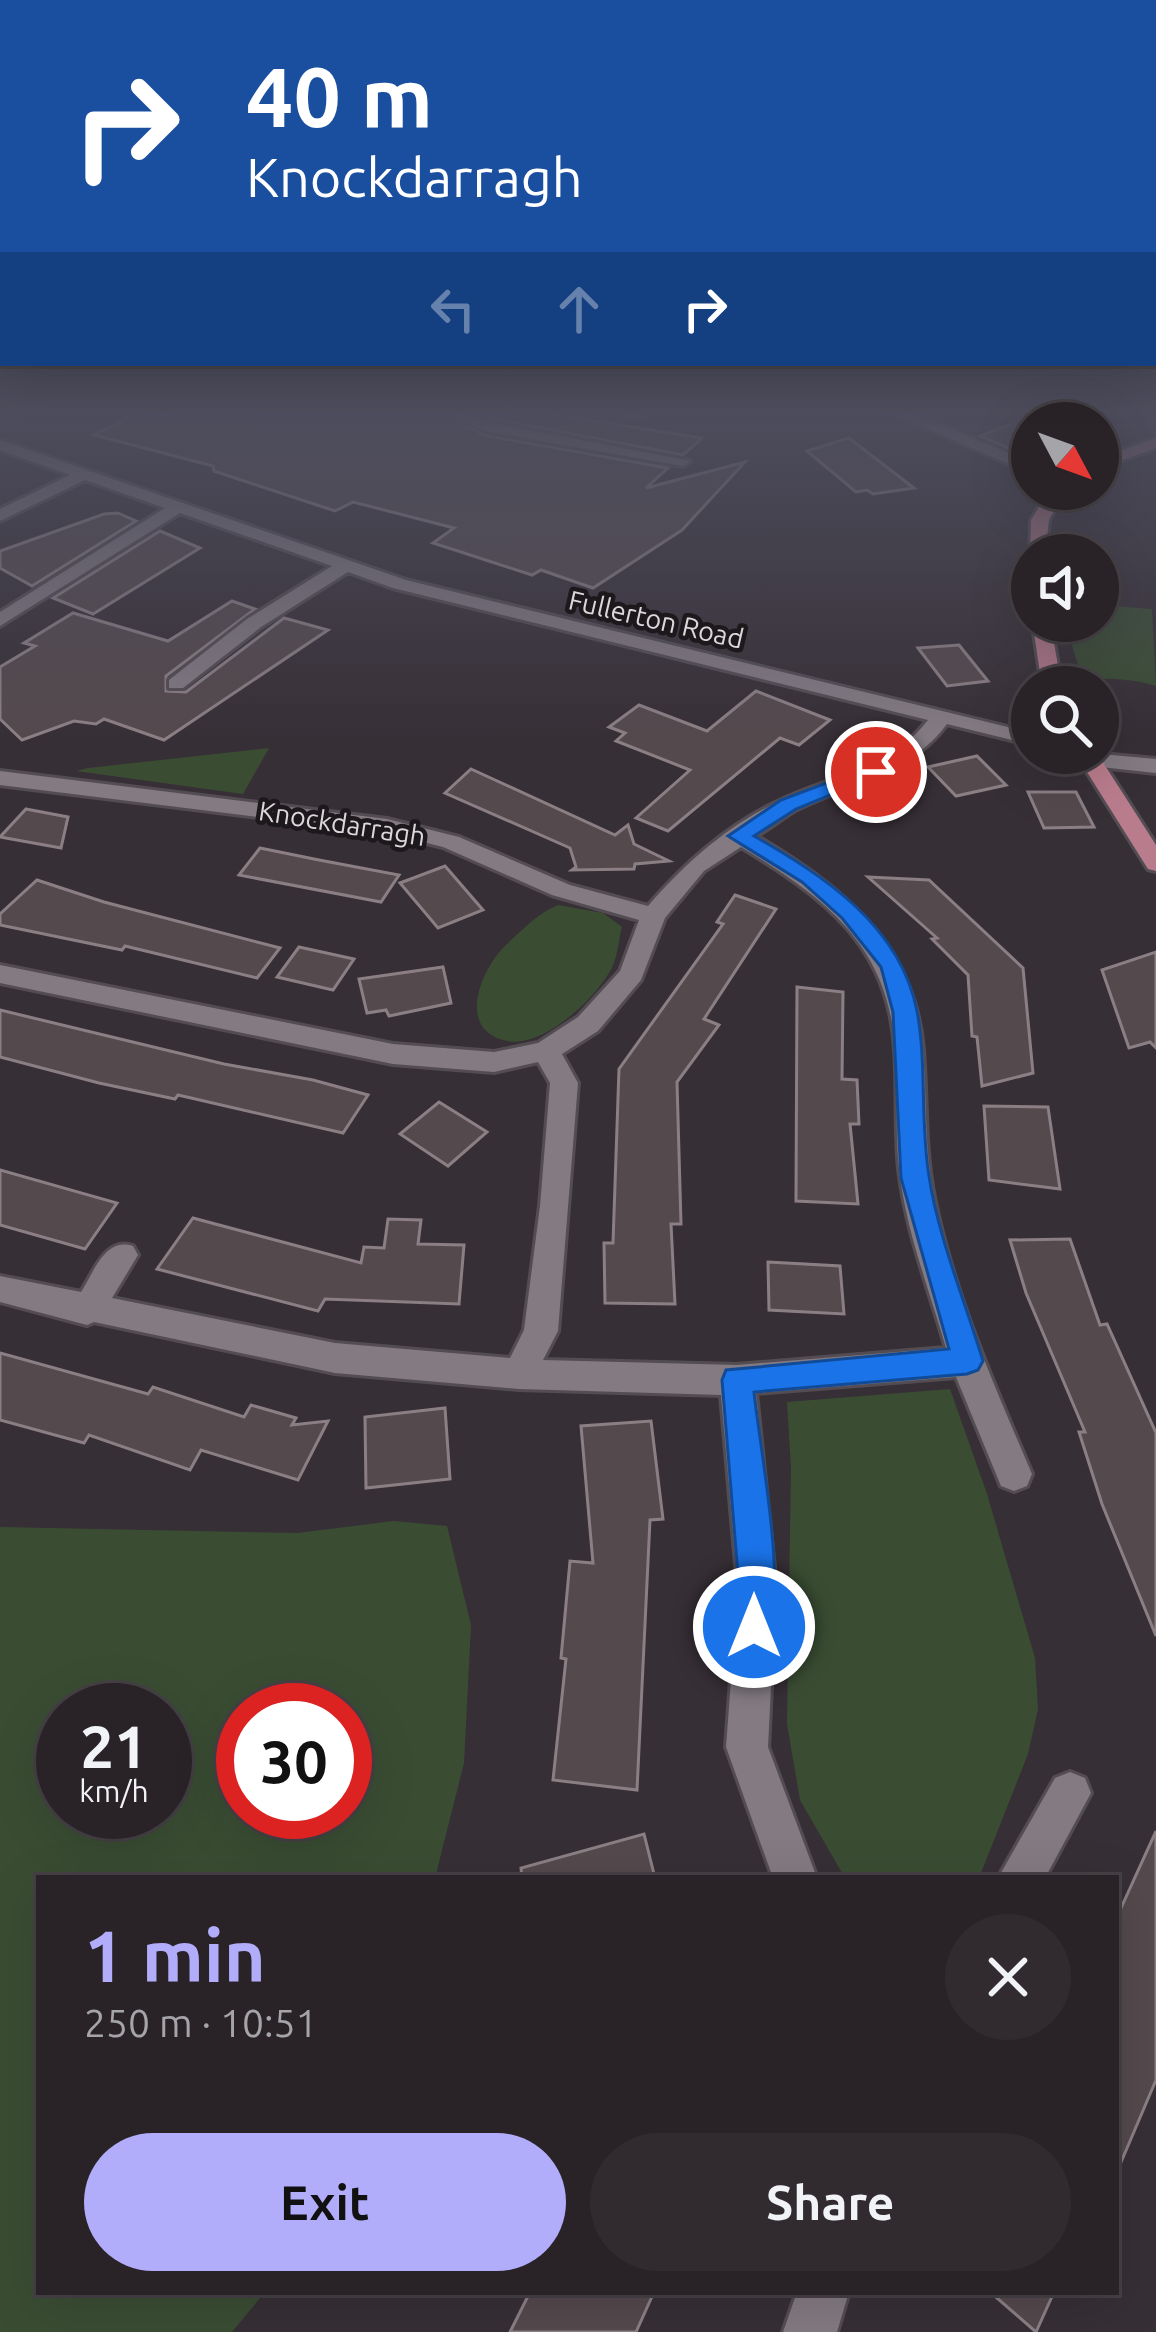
<!DOCTYPE html>
<meta charset="utf-8">
<style>
:root{--surface:#292328;--page:#312b30;--text:#f1f3f6;--muted:#a5a4a8;--line:#454045;--accent:#b1adfa}
body{margin:0;font-family:Ubuntu,sans-serif;background:var(--page);color:var(--text);height:100vh;display:flex;flex-direction:column;font-size:45px;white-space:nowrap}
*{box-sizing:border-box;margin:0}
p{font-size:39px;color:var(--muted)}
.icon{flex:none;width:66px;height:66px;fill:none;stroke:currentColor;stroke-width:2;stroke-linecap:round;stroke-linejoin:round}
.map{position:relative;flex:1;overflow:hidden}
.panel{position:absolute;left:36px;top:1875px;width:1083px;height:420px;display:flex;flex-direction:column;background:var(--surface);border-radius:0px;box-shadow:0 12px 48px #0002,0 0 0 3px var(--line)}
.panel>*{flex:none}
.banner{position:absolute;left:0px;top:0px;width:1158px;height:366px;box-shadow:0 12px 48px #0002,0 0 0 3px var(--line);background:#1a4fa0;color:#fff;overflow:hidden}
.needle{width:78px;rotate:131deg}
.controls{position:absolute;left:1011px;top:402px;display:grid;gap:24px}
.controls a{display:grid;place-items:center;width:108px;height:108px;border-radius:50%;background:var(--surface);box-shadow:0 12px 48px #0002,0 0 0 3px var(--line);font-size:60px}
.speed{position:absolute;left:36px;top:1683px;display:flex;gap:24px;font-size:60px;font-weight:700;text-align:center}
.speed>*{display:grid;place-content:center;width:156px;height:156px;border-radius:50%;background:var(--surface);box-shadow:0 12px 48px #0002,0 0 0 3px var(--line);line-height:1}
.speed small{font-size:30px;font-weight:400}
.speed .limit{border:18px solid #d22;background:#fff;color:#111}
.pin{position:absolute;display:grid;place-items:center;width:102px;height:102px;color:#fff;margin:-51px;border:6px solid #fff;border-radius:50%;box-shadow:0 3px 12px #0007}
.me{position:absolute;width:132px;margin:-66px;rotate:0deg;stroke-linejoin:round;filter:drop-shadow(0 0 9px #0008)}
.turn{display:flex;align-items:center;gap:42px;height:252px;padding:0 48px;font-size:54px}
.turn .icon{width:156px;height:156px;stroke-width:2.5}
.turn b{display:block;font-size:84px;line-height:102px}
.lanes{display:flex;align-items:center;height:114px;padding:0 48px;background:#0003;justify-content:center;gap:60px;direction:ltr}
.lanes .off{opacity:.35}
.round{display:grid;place-items:center;flex:none;width:126px;height:126px;border-radius:63px;background:var(--page)}
.headline{display:flex;align-items:center;justify-content:space-between;height:204px;padding:0 48px}
h1{font-size:72px;font-weight:700;line-height:90px;color:var(--accent)}
.cta{display:flex;gap:24px;margin-top:auto;padding:24px 48px}
.cta a{flex:1;height:138px;border-radius:72px;background:var(--accent);color:#111;font-size:48px;font-weight:700;line-height:138px;text-align:center}
.cta a+a{background:var(--page);color:var(--text)}
.map>svg:first-child{display:block}
</style>
<div class="map">
<svg width="1156" height="2332" viewBox="0 0 1156 2332">
<rect width="100%" height="100%" fill="#372f36"/>
<g fill="#3a4d33" fill-rule="evenodd">
<path d="M1098,605L1152,609L1156,686C1093,666 1080,705 1068,621H1098Z"/>
<polygon points="269,748 243,794 76,771 88,768"/>
<path d="M558,905L603,913L622,927C619,938 618,952 614,963C601,995 543,1049 507,1041C454,1030 482,967 507,944C523,929 537,914 558,905Z"/>
<polygon points="950,1389 987,1494 1035,1658 1038,1709 1028,1754 979,1878 845,1878 800,1800 787,1724 791,1468 787,1402"/>
<path d="M394,1521L447,1526L471,1625L464,1763L435,1878H39V2292H265L232,2332H0V1527L297,1533ZM165,1710V1812H63V1710ZM345,1710V1812H243V1710Z"/>
</g>
<g fill="#54494d" stroke="#8b7f84" stroke-width="3">
<polygon points="145,410 177,418 192,410 433,410 488,436 668,468 646,488 745,462 682,530 593,588 541,570 532,575 433,543 454,528 353,502 335,511 214,471 213,466 94,435"/>
<polygon points="472,410 526,410 702,438 683,455 493,419"/>
<polygon points="1032,416 1032,458 980,436"/>
<polygon points="849,438 914,488 873,494 867,490 856,492 807,451"/>
<polygon points="118,513 136,521 32,586 0,568 0,551 104,514"/>
<polygon points="160,531 200,548 93,614 53,598"/>
<polygon points="232,601 255,609 166,676 166,691 186,692 284,618 328,630 164,740 104,719 96,724 74,721 22,740 0,719 0,667 35,646 24,643 73,613 168,641"/>
<polygon points="959,645 967,655 988,681 947,686 918,648"/>
<polygon points="756,691 830,720 799,745 780,738 668,831 636,818 690,770 616,741 625,733 609,727 639,705 707,731"/>
<polygon points="977,756 1006,785 956,796 928,767"/>
<polygon points="471,769 615,835 628,825 634,844 669,861 635,864 634,869 572,870 576,867 570,848 445,793"/>
<polygon points="1028,792 1076,792 1094,827 1044,828"/>
<polygon points="26,809 68,817 61,848 0,837"/>
<polygon points="260,848 319,860 399,875 381,902 239,875"/>
<polygon points="445,866 483,910 438,928 400,883"/>
<polygon points="868,877 929,880 1023,968 1033,1073 982,1086 977,1037 972,1036 968,975 932,939 937,938"/>
<polygon points="37,880 104,902 280,948 257,978 125,946 122,950 0,925 0,914"/>
<polygon points="735,895 776,909 704,1019 719,1025 677,1082 681,1224 671,1224 675,1304 605,1303 604,1243 613,1243 619,1069 723,924 717,922"/>
<polygon points="299,947 354,959 333,990 277,977"/>
<polygon points="1156,952 1156,1048 1150,1042 1129,1048 1102,970"/>
<polygon points="443,967 451,1003 389,1016 386,1010 367,1013 359,979"/>
<polygon points="797,987 843,992 842,1079 857,1080 859,1124 850,1124 858,1204 796,1201"/>
<polygon points="0,1010 224,1064 313,1080 368,1095 343,1133 178,1095 175,1099 99,1083 0,1057"/>
<polygon points="439,1102 487,1132 448,1166 400,1134"/>
<polygon points="984,1106 1048,1107 1060,1189 989,1180"/>
<polygon points="0,1170 117,1203 85,1249 0,1225"/>
<polygon points="193,1218 361,1263 364,1247 384,1248 388,1219 421,1220 418,1244 464,1245 459,1304 325,1299 318,1311 157,1269"/>
<polygon points="1070,1239 1100,1325 1107,1324 1156,1433 1156,1636 1102,1504 1079,1432 1085,1432 1026,1293 1010,1240"/>
<polygon points="768,1262 840,1266 844,1314 769,1310"/>
<polygon points="0,1353 148,1394 153,1387 244,1417 251,1405 296,1418 292,1425 328,1421 298,1480 201,1450 190,1470 89,1435 84,1443 0,1420"/>
<polygon points="445,1408 450,1479 366,1488 365,1417"/>
<polygon points="651,1421 663,1519 650,1520 637,1790 553,1780 566,1659 561,1658 570,1561 593,1563 581,1426"/>
<polygon points="1156,1831 1156,2080 1116,2174 1116,1919"/>
<polygon points="644,1834 655,1878 522,1878 521,1868"/>
<polygon points="530,2292 654,2292 636,2332 510,2332"/>
<polygon points="990,2292 1054,2292 1036,2332"/>
</g>
<g fill="none" stroke-linecap="round" stroke-linejoin="round">
<g stroke="#534d53" stroke-width="6">
<g id="minor">
<polygon points="437,410 459,410 492,423 691,461 683,466 489,432"/>
<polygon points="601,410 638,410 646,415 638,420"/>
<polygon points="885,410 906,410 1032,463 1032,474"/>
<path d="M0,440L406,580L1032,733V745L947,724C908,776 851,782 797,809C783,817 770,828 756,836C842,887 915,945 923,1050C927,1099 924,1148 934,1197C953,1293 994,1385 1032,1474L1027,1486L1014,1491L1001,1486L956,1377L756,1393L776,1587L768,1747L817,1878H773L726,1747L738,1587L721,1395L519,1389L335,1373L94,1322L87,1325L0,1302V1276L81,1292C94,1272 105,1237 133,1246L138,1255L112,1298L335,1343L510,1358L524,1330L540,1206L550,1083L538,1062L494,1072L393,1064L0,983V965L393,1044L494,1052L538,1043L578,1017L620,971L639,920L552,895L443,847L387,833L0,785V771L387,819L459,837L570,885L648,906C685,863 731,822 784,799C835,776 893,766 928,720L393,588L348,572L261,627L183,688H169V680L247,619L332,566L180,513L0,626V612L165,508L85,480L0,521V509L70,475L0,450ZM741,847C824,897 889,945 895,1049C898,1089 895,1129 899,1169C906,1231 929,1289 946,1348L737,1365L543,1360L558,1331L578,1083L562,1054L598,1031L641,980L665,918L704,871Z"/>
<polygon points="1090,753 1156,759 1156,773 1082,765 1079,760"/>
<polygon points="1070,1772 1085,1778 1091,1793 1045,1878 998,1878 1055,1778"/>
<polygon points="797,2292 849,2292 837,2332 783,2332"/>
</g>
</g>
<g stroke="#534d53" stroke-width="6">
<g id="primary">
<polygon points="1156,438 1156,448 1098,469 1098,459"/>
<polygon points="1050,489 1066,489 1049,520 1045,555 1030,559 1031,520"/>
<polygon points="1032,619 1050,621 1062,687 1042,687"/>
<polygon points="1075,753 1097,753 1156,845 1156,871 1148,869"/>
</g>
</g>
<use href="#minor" fill="#837a82" fill-rule="evenodd"/>
<use href="#primary" fill="#b97c8d" fill-rule="evenodd"/>
</g>
<linearGradient id="sky" x2="0" y2="1"><stop stop-color="#1e1a1e"/><stop offset="0.56" stop-color="#4d4d5d"/><stop offset="1" stop-color="#4d4d5d" stop-opacity="0"/></linearGradient>
<rect width="1156" height="737" fill="url(#sky)"/>
<path fill="#1a73e8" stroke="#114b97" stroke-width="3" d="M869,767L886,772L796,809L754,836C824,876 900,925 917,1011C927,1064 920,1122 929,1176C938,1237 965,1301 983,1361L978,1370L967,1374L754,1392C760,1450 788,1590 767,1639L754,1644L742,1639L737,1627L739,1587L722,1380L726,1370L949,1349L901,1178L893,1012L881,967L842,918L802,882L728,836L781,800Z"/>
<g text-anchor="middle" stroke-width="9" stroke-linejoin="round" paint-order="stroke">
<g font-size="27" fill="#dcd7db" stroke="#1c181c">
<text transform="translate(656 620) rotate(13)" y="9">Fullerton Road</text>
<text transform="translate(342 824) rotate(9)" y="9">Knockdarragh</text>
</g>
</g>
</svg>
<div class="controls">
<a><svg class="needle" viewBox="-14 -14 28 28"><path d="M0-13l5 13h-10z" fill="#e53935"/><path d="M0 13l5-13h-10z" fill="#a5a4a8"/></svg></a>
<a><svg class="icon" aria-label="sound" viewBox="0 0 24 24"><path d="M4 9h4l5-4v14l-5-4H4zM17 9q2 3 0 6"/></svg></a>
<a><svg class="icon" aria-label="search" viewBox="0 0 24 24"><circle cx="10" cy="10" r="6"/><path d="M15 15l6 6"/></svg></a>
</div>
<div class="speed"><div>21<small>km/h</small></div><div class="limit">30</div></div>
<div class="pin" style="left:876px;top:772px;background:#d93025"><svg class="icon" aria-label="arrive" viewBox="0 0 24 24"><path d="M6 21V4h12l-3 4 3 4H6"/></svg></div>
<svg class="me" style="left:754px;top:1627px" viewBox="-20 -20 40 40"><circle r="17" fill="#1a73e8" stroke="#fff" stroke-width="3"/><path d="M0-11L8 9 0 5-8 9z" fill="#fff"/></svg>
<div class="banner">
<div class="turn"><svg class="icon" aria-label="right" viewBox="0 0 24 24"><path d="M7 20v-9h11M14 6l5 5-5 5"/></svg><div><b>40 m</b>Knockdarragh</div></div>
<div class="lanes"><svg class="icon off" aria-label="left" viewBox="0 0 24 24"><path d="M17 20v-9H6M10 6l-5 5 5 5"/></svg><svg class="icon off" aria-label="ahead" viewBox="0 0 24 24"><path d="M12 20V5M6 11l6-6 6 6"/></svg><svg class="icon" aria-label="right" viewBox="0 0 24 24"><path d="M7 20v-9h11M14 6l5 5-5 5"/></svg></div>
</div>
<section class="panel">
<div class="headline"><div><h1>1 min</h1><p>250 m · 10:51</p></div><a class="round"><svg class="icon" aria-label="close" viewBox="0 0 24 24"><path d="M6 6l12 12M18 6L6 18"/></svg></a></div>
<div class="cta"><a>Exit</a><a>Share</a></div>
</section>
</div>
